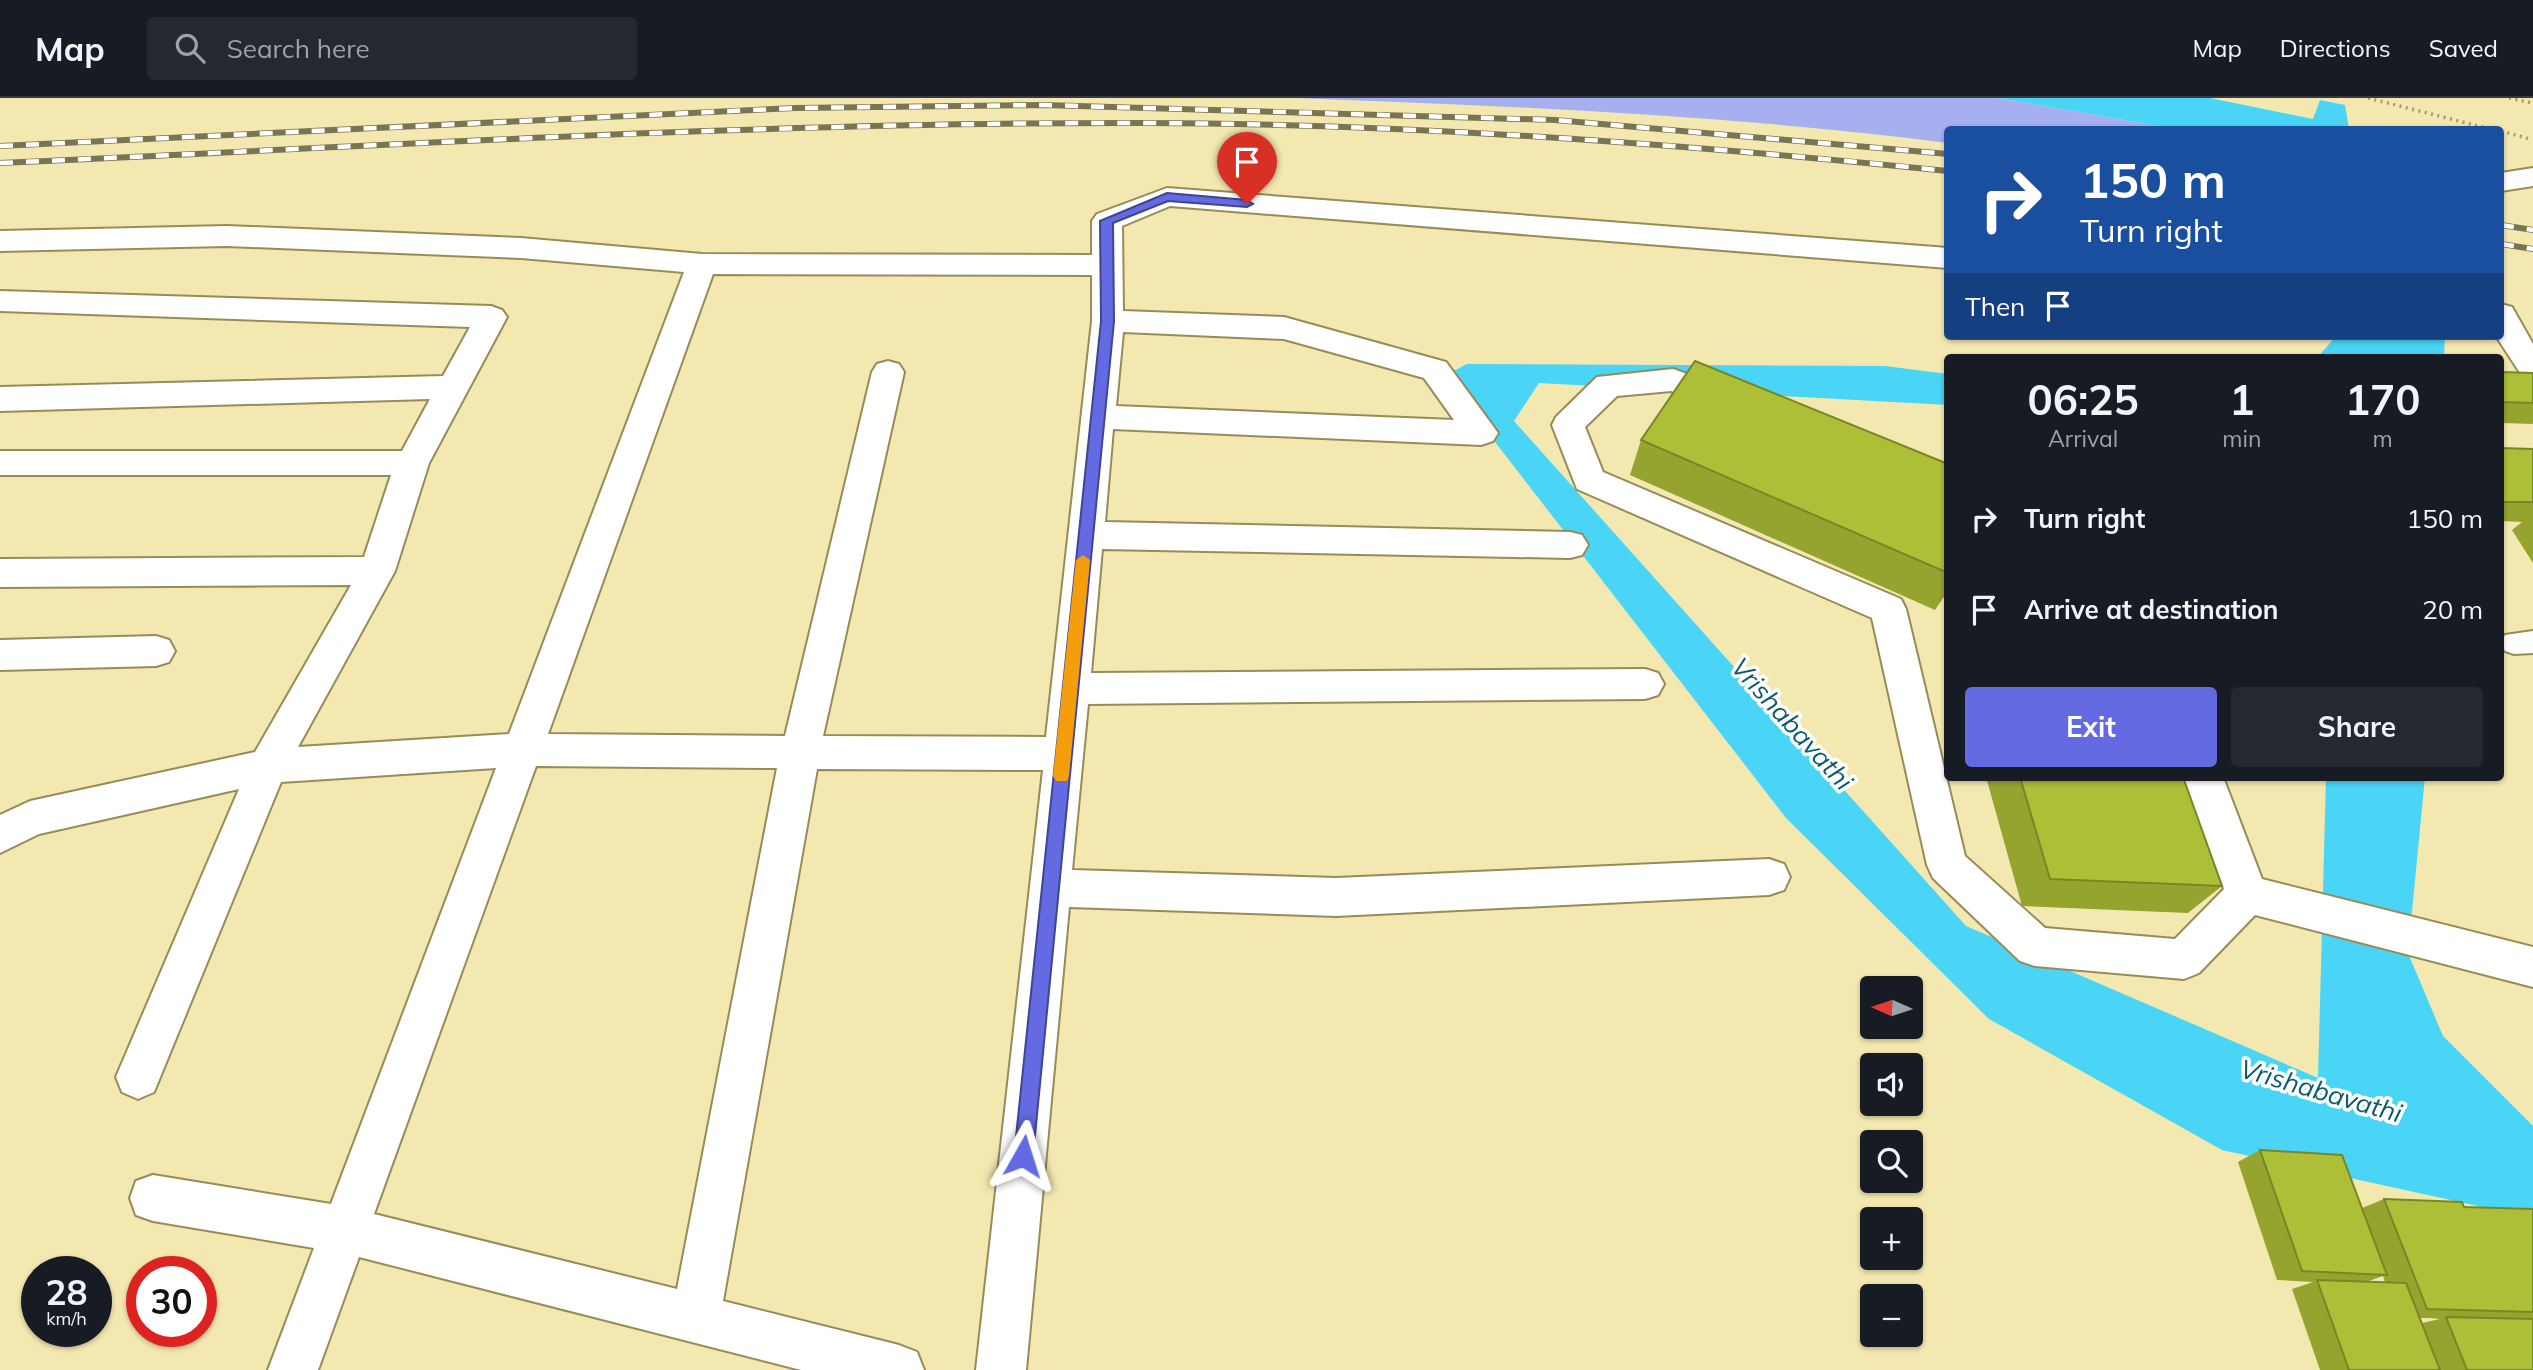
<!DOCTYPE html>
<meta charset="utf-8">
<style>
:root{--surface:#171b24;--page:#242831;--text:#f1f3f6;--muted:#9ea1a6;--line:#363941;--accent:#636ae2}
body{margin:0;font-family:Mulish,sans-serif;background:var(--page);color:var(--text);height:100vh;display:flex;flex-direction:column;font-size:26px;white-space:nowrap}
*{box-sizing:border-box;margin:0}
p{font-size:23px;color:var(--muted)}
.icon{flex:none;width:38px;height:38px;fill:none;stroke:currentColor;stroke-width:2;stroke-linecap:round;stroke-linejoin:round}
.map{position:relative;flex:1;overflow:hidden}
.side{position:absolute;left:1944px;top:256px;width:560px;height:427px;display:flex;flex-direction:column;background:var(--surface);border-radius:7px;box-shadow:0 2px 5px #0004}
.side>*{flex:none}
.hud{position:absolute;left:1944px;top:28px;width:560px;height:214px;border-radius:7px;box-shadow:0 2px 5px #0004;background:#1a4fa0;color:#fff;overflow:hidden}
.needle{width:46px;rotate:273deg}
.buttons{position:absolute;left:1860px;top:878px;display:grid;gap:14px}
.buttons a{display:grid;place-items:center;width:63px;height:63px;border-radius:7px;background:var(--surface);box-shadow:0 2px 5px #0004;font-size:35px}
.speed{position:absolute;left:21px;top:1158px;display:flex;gap:14px;font-size:35px;font-weight:700;text-align:center}
.speed>*{display:grid;place-content:center;width:91px;height:91px;border-radius:50%;background:var(--surface);box-shadow:0 2px 5px #0004;line-height:1}
.speed small{font-size:18px;font-weight:400}
.speed .limit{border:10px solid #d22;background:#fff;color:#111}
.pin{position:absolute;display:grid;place-items:center;width:60px;height:60px;color:#fff;margin:-72px -30px;border-radius:50% 50% 50% 0;rotate:-45deg;box-shadow:0 0 7px #0007}
.pin .icon{rotate:45deg}
.me{position:absolute;width:77px;margin:-38px;rotate:6deg;stroke-linejoin:round;filter:drop-shadow(0 0 5px #0008)}
.turn{display:flex;align-items:center;gap:24px;height:147px;padding:0 21px;font-size:32px}
.turn .icon{width:91px;height:91px;stroke-width:2.5}
.turn b{display:block;font-size:49px;line-height:60px}
.then{display:flex;align-items:center;height:66px;padding:0 21px;background:#0003;gap:14px;font-size:26px}
.eta{display:flex;justify-content:space-evenly;align-items:center;height:119px;text-align:center}
.eta b{font-size:42px;font-weight:700;line-height:49px}
.action{display:flex;gap:14px;margin-top:auto;padding:14px 21px}
.action a{flex:1;height:80px;border-radius:7px;background:var(--accent);color:#fff;font-size:28px;font-weight:700;line-height:80px;text-align:center}
.action a+a{background:var(--page);color:var(--text)}
ul{padding:0;list-style:none}
li{display:flex;align-items:center;gap:21px;height:91px;padding:0 21px}
li div{flex:1}
li b{display:block;font-size:26px}
li em{font-style:normal}
header{display:flex;align-items:center;gap:42px;box-sizing:border-box;height:98px;padding:0 35px;background:var(--surface);border-bottom:2px solid var(--line)}
header strong{font-size:33px}
nav{display:flex;gap:38px;margin-inline-start:auto;font-size:24px}
.search{width:490px;height:63px;background:var(--page);display:flex;align-items:center;gap:18px;box-sizing:border-box;padding:0 24px;border-radius:7px;color:var(--muted);font-size:26px}
.map>svg:first-child{display:block}
</style>
<header>
<strong>Map</strong>
<div class="search"><svg class="icon" aria-label="search" viewBox="0 0 24 24"><circle cx="10" cy="10" r="6"/><path d="M15 15l6 6"/></svg>Search here</div>
<nav><a>Map</a><a>Directions</a><a>Saved</a></nav>
</header>
<div class="map">
<svg width="2533" height="1272" viewBox="0 0 2533 1272">
<rect width="100%" height="100%" fill="#f4e8b1"/>
<path fill="#a6b0ef" d="M1294,0H1998L2176,31L1948,32V45C1731,17 1512,8 1294,0Z"/>
<g fill="#4ad5f6">
<polygon points="1998,0 2210,0 2313,21 2320,2 2345,7 2349,31 2176,31"/>
<polygon points="2336,238 2445,238 2444,259 2318,259"/>
<polygon points="1467,266 1885,268 1948,276 1948,307 1539,285 1514,323 1966,828 2318,980 2326,679 2425,679 2408,855 2443,938 2533,1028 2533,1120 2222,1052 1989,921 1786,720 1444,278"/>
</g>
<g fill="none" stroke-linecap="round" stroke-linejoin="round">
<g stroke="#978c58" stroke-width="4">
<polygon id="lane" points="2533,533 2533,555 2514,556 2505,553 2501,545 2505,537"/>
</g>
<g stroke="#978c58" stroke-width="4">
<g id="street">
<path d="M1167,90L1948,150V170L1170,108L1122,128L1123,213L1284,219L1446,264L1498,335L1493,343L1481,347L1113,331L1105,424L1570,434L1582,437L1588,447L1582,457L1570,460L1102,451L1091,575L1645,571L1658,575L1664,586L1658,597L1645,601L1088,606L1072,772L1336,780L1769,761L1784,766L1790,779L1784,792L1769,797L1336,818L1069,809L1026,1272H976L1043,672L817,671L723,1203L899,1247L917,1254L924,1272H801L359,1159L318,1272H268L314,1150L153,1123L136,1117L130,1100L136,1083L153,1077L331,1106L496,670L281,684L154,994L138,1001L122,994L116,979L239,691L39,736L0,755V717L30,703L255,654L351,487L0,489V461L364,459L391,377H0V353H402L430,301L0,313V289L443,278L470,229L0,213V193L491,208L502,212L507,219L429,365L395,473L298,649L509,636L684,174L521,160L227,148L0,153V133L227,128L521,140L702,156L1092,157V123L1097,116ZM713,176L1092,177V223L1046,639L823,638L904,274L899,266L888,263L877,266L872,274L785,638L548,636ZM1123,234L1284,241L1424,280L1454,322L1116,308ZM536,668L777,670L677,1191L374,1116Z"/>
<polygon points="1673,271 1743,296 1747,304 1743,312 1731,316 1671,293 1617,298 1585,329 1603,374 1901,501 1906,511 1965,758 2045,830 2175,841 2224,791 2183,679 2223,679 2262,781 2533,849 2533,889 2255,817 2199,875 2184,881 2035,868 2020,863 1933,780 1927,767 1872,520 1577,391 1552,327 1556,319 1597,279"/>
<polygon points="156,538 169,542 175,553 169,564 156,568 0,572 0,542"/>
</g>
</g>
<g stroke="#978c58" stroke-width="4">
<g id="secondary">
<polygon points="2533,70 2533,88 2501,93 2501,75"/>
<polygon points="2501,206 2512,209 2533,246 2533,281 2522,278 2496,238 2501,238"/>
</g>
</g>
<g stroke="#a29971" stroke-width="3.5" stroke-dasharray="2 4.5" stroke-linecap="butt">
<polyline points="2368,0 2494,32"/>
<polyline points="2509,0 2533,5"/>
<polyline points="2501,33 2530,41"/>
</g>
<use href="#lane" fill="#fff" fill-rule="evenodd"/>
<use href="#street" fill="#fff" fill-rule="evenodd"/>
<use href="#secondary" fill="#fff" fill-rule="evenodd"/>
<g stroke="#7b7452" stroke-width="6">
<g id="rail">
<polyline points="0,48 795,10 1044,7 1555,22 1948,56"/>
<path d="M0,65C382,48 764,24 1146,25C1414,26 1681,46 1948,73"/>
<polyline points="2501,127 2533,132"/>
<polyline points="2501,146 2533,151"/>
</g>
</g>
<use href="#rail" stroke="#fff" stroke-width="4.5" stroke-dasharray="13" stroke-linecap="butt"/>
</g>
<g fill="#95a42f" fill-rule="evenodd">
<polygon points="2501,274 2533,275 2533,326 2501,325"/>
<polygon points="1641,342 1948,366 1948,493 1935,512 1630,377"/>
<polygon points="2501,350 2533,350 2533,465 2512,432 2522,424 2501,423"/>
<polygon points="1948,516 1948,537 1944,522"/>
<polygon points="1986,679 2183,679 2222,788 2188,815 2022,808"/>
<path d="M2260,1052L2362,1110L2384,1101L2464,1109L2533,1111V1272H2320L2292,1191L2313,1184L2277,1182L2238,1064ZM2383,1178L2385,1184H2366ZM2420,1220H2429L2440,1221L2422,1225Z"/>
</g>
<g fill="#adbf37" stroke="#798626" stroke-width="2">
<polygon points="1695,263 1948,366 1948,475 1641,342"/>
<polygon points="2501,274 2533,275 2533,305 2501,304"/>
<polygon points="2501,350 2533,351 2533,404 2501,404"/>
<polygon points="2020,679 2183,679 2222,788 2050,781"/>
<polygon points="2260,1052 2342,1057 2387,1177 2302,1173"/>
<polygon points="2384,1101 2462,1104 2464,1109 2533,1111 2533,1214 2427,1211"/>
<polygon points="2317,1182 2406,1185 2440,1272 2349,1272"/>
<polygon points="2446,1219 2533,1221 2533,1272 2467,1272"/>
</g>
<polygon fill="#636ae2" stroke="#404593" stroke-width="2" points="1167,95 1247,102 1253,106 1247,109 1168,103 1113,125 1114,223 1033,1058 1030,1065 1023,1067 1016,1065 1014,1058 1101,223 1100,123"/>
<polygon fill="#f59e0b" points="1083,457 1090,462 1069,678 1067,683 1056,683 1053,678 1076,462"/>
<g text-anchor="middle" stroke-width="7" stroke-linejoin="round" paint-order="stroke">
<g font-size="26" font-style="italic" fill="#0a5b6c" stroke="#fff">
<text transform="translate(1792 626) rotate(48)" y="9">Vrishabavathi</text>
<text transform="translate(2321 993) rotate(16)" y="9">Vrishabavathi</text>
</g>
</g>
</svg>
<div class="buttons">
<a><svg class="needle" viewBox="-14 -14 28 28"><path d="M0-13l5 13h-10z" fill="#e53935"/><path d="M0 13l5-13h-10z" fill="#9ea1a6"/></svg></a>
<a><svg class="icon" aria-label="sound" viewBox="0 0 24 24"><path d="M4 9h4l5-4v14l-5-4H4zM17 9q2 3 0 6"/></svg></a>
<a><svg class="icon" aria-label="search" viewBox="0 0 24 24"><circle cx="10" cy="10" r="6"/><path d="M15 15l6 6"/></svg></a>
<a>+</a>
<a>−</a>
</div>
<div class="speed"><div>28<small>km/h</small></div><div class="limit">30</div></div>
<div class="pin" style="left:1247px;top:106px;background:#d93025"><svg class="icon" aria-label="arrive" viewBox="0 0 24 24"><path d="M6 21V4h12l-3 4 3 4H6"/></svg></div>
<svg class="me" style="left:1023px;top:1058px" viewBox="-20 -20 40 40"><path d="M0-17L14 15 0 8-14 15z" fill="#636ae2" stroke="#fff" stroke-width="4"/></svg>
<div class="hud">
<div class="turn"><svg class="icon" aria-label="right" viewBox="0 0 24 24"><path d="M7 20v-9h11M14 6l5 5-5 5"/></svg><div><b>150 m</b>Turn right</div></div>
<div class="then">Then<svg class="icon" aria-label="arrive" viewBox="0 0 24 24"><path d="M6 21V4h12l-3 4 3 4H6"/></svg></div>
</div>
<section class="side">
<div class="eta">
<div><b>06:25</b><p>Arrival</p></div>
<div><b>1</b><p>min</p></div>
<div><b>170</b><p>m</p></div>
</div>
<ul>
<li><svg class="icon" aria-label="right" viewBox="0 0 24 24"><path d="M7 20v-9h11M14 6l5 5-5 5"/></svg><div><b>Turn right</b></div><em>150 m</em></li>
<li><svg class="icon" aria-label="arrive" viewBox="0 0 24 24"><path d="M6 21V4h12l-3 4 3 4H6"/></svg><div><b>Arrive at destination</b></div><em>20 m</em></li>
</ul>
<div class="action"><a>Exit</a><a>Share</a></div>
</section>
</div>
